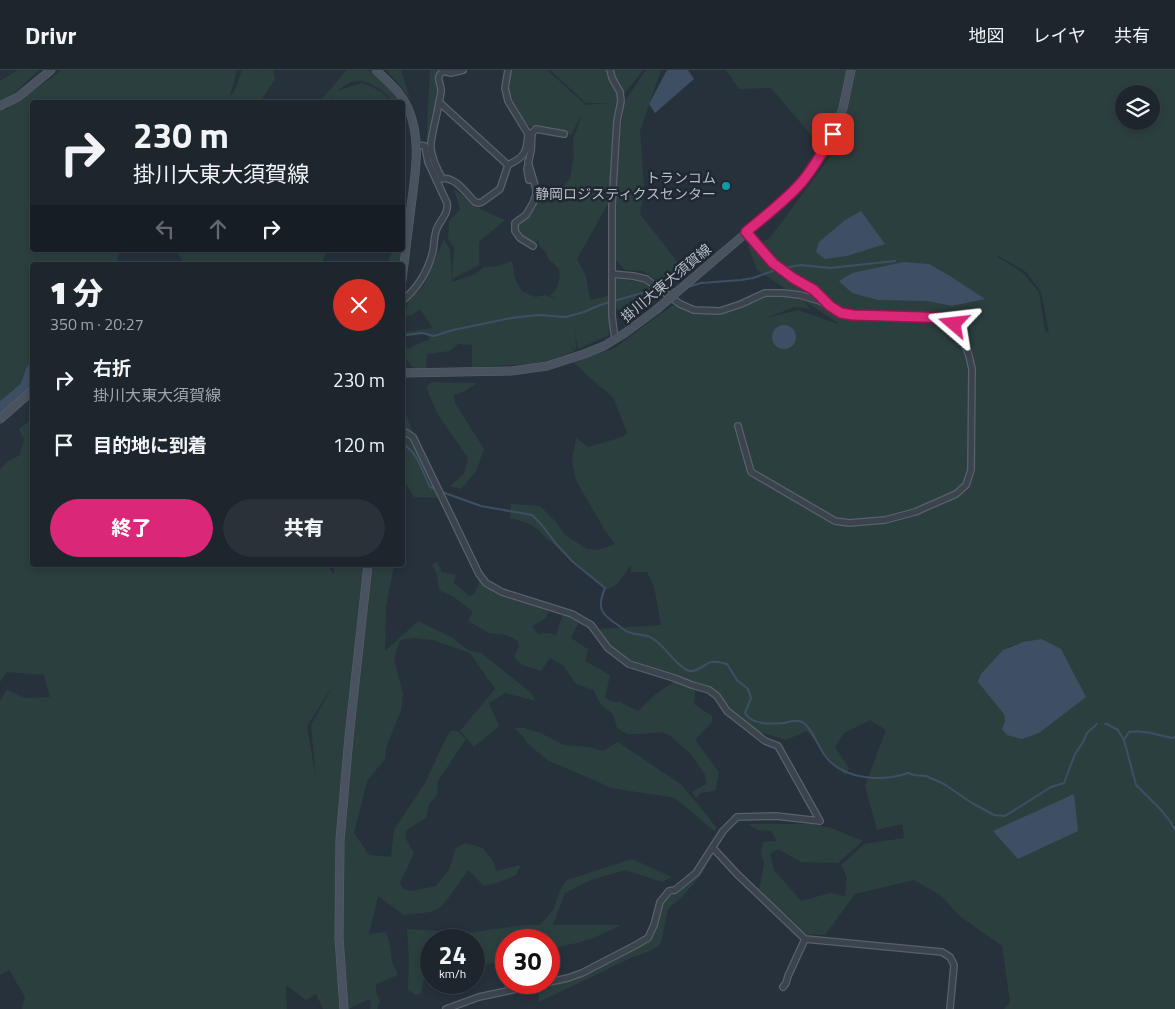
<!DOCTYPE html>
<html lang="ja">
<meta charset="utf-8">
<style>
:root{--surface:#1d252d;--page:#2a3139;--text:#f1f3f6;--muted:#a0a5aa;--line:#3b4249;--accent:#db2777}
body{margin:0;font-family:"Titillium Web","Noto Sans JP",sans-serif;background:var(--page);color:var(--text);height:100vh;display:flex;flex-direction:column;font-size:19px;white-space:nowrap}
*{box-sizing:border-box;margin:0}
p{font-size:16px;color:var(--muted)}
.icon{flex:none;width:28px;height:28px;fill:none;stroke:currentColor;stroke-width:2;stroke-linecap:round;stroke-linejoin:round}
.map{position:relative;flex:1;overflow:hidden}
.drawer{position:absolute;left:30px;top:192px;width:375px;height:305px;display:flex;flex-direction:column;background:var(--surface);border-radius:5px;box-shadow:0 2px 8px #0003,0 0 0 1px var(--line)}
.drawer>*{flex:none}
.banner{position:absolute;left:30px;top:30px;width:375px;height:152px;border-radius:5px;box-shadow:0 2px 8px #0003,0 0 0 1px var(--line);background:#1d252d;color:var(--text);overflow:hidden}
.tools{position:absolute;left:1115px;top:15px;display:grid;gap:10px}
.tools a{display:grid;place-items:center;width:45px;height:45px;border-radius:50%;background:var(--surface);box-shadow:0 2px 8px #0003,0 0 0 1px var(--line);font-size:25px}
.speed{position:absolute;left:420px;top:859px;display:flex;gap:10px;font-size:25px;font-weight:700;text-align:center}
.speed>*{display:grid;place-content:center;width:65px;height:65px;border-radius:50%;background:var(--surface);box-shadow:0 2px 8px #0003,0 0 0 1px var(--line);line-height:1}
.speed small{font-size:12px;font-weight:400}
.speed .limit{border:8px solid #d22;background:#fff;color:#111}
.pin{position:absolute;display:grid;place-items:center;width:42px;height:42px;color:#fff;margin:-21px;border-radius:10px;box-shadow:0 2px 8px #0006}
.me{position:absolute;width:55px;margin:-28px;rotate:287deg;stroke-linejoin:round;filter:drop-shadow(0 0 4px #0008)}
.turn{display:flex;align-items:center;gap:18px;height:105px;padding:0 20px;font-size:22px}
.turn .icon{width:65px;height:65px;stroke-width:2.5}
.turn b{display:block;font-size:35px;line-height:42px}
.lanes{display:flex;align-items:center;height:48px;padding:0 20px;background:#0003;justify-content:center;gap:25px;direction:ltr}
.lanes .off{opacity:.35}
.round{display:grid;place-items:center;flex:none;width:52px;height:52px;border-radius:26px;background:var(--page)}
.head{display:flex;align-items:center;justify-content:space-between;height:85px;padding:0 20px}
h1{font-size:30px;font-weight:800;line-height:38px}
.button{display:flex;gap:10px;margin-top:auto;padding:10px 20px}
.button a{flex:1;height:58px;border-radius:30px;background:var(--accent);color:#fff;font-size:20px;font-weight:800;line-height:58px;text-align:center}
.button a+a{background:var(--page);color:var(--text)}
ul{padding:0;list-style:none}
li{display:flex;align-items:center;gap:15px;height:65px;padding:0 20px}
li div{flex:1}
li b{display:block;font-size:19px}
li em{font-style:normal}
header{display:flex;align-items:center;gap:30px;box-sizing:border-box;height:70px;padding:0 25px;background:var(--surface);border-bottom:1px solid var(--line)}
header strong{font-size:24px}
nav{display:flex;gap:28px;margin-inline-start:auto;font-size:18px}
.map>svg:first-child{display:block}
</style>
<header>
<strong>Drivr</strong>
<nav><a>地図</a><a>レイヤ</a><a>共有</a></nav>
</header>
<div class="map">
<svg width="1175" height="939" viewBox="0 0 1175 939">
<rect width="100%" height="100%" fill="#27313c"/>
<g fill="#2c3f3f" fill-rule="evenodd">
<polygon points="18,0 39,0 12,25 4,41 24,26 53,7 61,0 237,0 230,26 235,20 242,0 261,0 259,3 262,0 273,0 275,9 260,32 32,32 32,180 125,180 120,182 116,195 32,195 32,295 26,313 14,319 0,332 0,11"/>
<path d="M347,0H368L389,17L398,32H393C385,21 366,6 351,12C346,14 341,18 337,21L361,13L372,17L383,23L391,32H330L336,22L329,32H319L331,19L343,4Z"/>
<polygon points="386,0 401,0 410,29 395,9"/>
<polygon points="430,0 441,0 441,19 430,71 441,105 436,109 426,81"/>
<path d="M510,0H547L586,35L609,33H586L550,0H643L618,32L613,125L577,189L586,206L590,230L608,226L610,254L609,265L578,279L575,261L576,280L569,274L575,281L547,291L526,294L472,297V275L458,274L450,281L427,284L426,299L412,297L403,285V262L433,258L420,239L412,245L405,246L408,231L423,217L444,169L450,179L452,212L475,204L484,197L499,196L512,191L515,209L522,221L535,227L546,225L558,230L550,225C558,220 561,208 559,199L553,193L549,190L545,181L539,176L538,170L534,174L520,168L515,154L528,143L534,131L542,127H552L570,109L574,85L573,69L583,42L571,65L545,57H530L521,49L508,21ZM426,263L430,269L407,279L406,278L403,266Z"/>
<polygon points="646,0 661,0 640,61 644,116 640,144 686,203 668,219 643,201 625,200 615,189 615,142 623,34"/>
<path d="M726,0H1175V939H1004L1010,932L1002,876L961,847L940,825L914,810L855,824L825,865L806,864L788,846L755,820L760,817L764,793L761,783L763,772L777,771L771,761L758,760L748,754H810L831,758L863,771L838,793L801,792L778,779L770,784L774,800L801,831L830,823L845,826L847,807L841,795L845,792L864,774L904,768L902,754L877,760L865,716L886,660L870,650L844,663L835,677L849,698L846,706L831,692L807,661L786,670L756,661L735,647L723,629L713,620L645,598L605,575L600,559L661,555L654,516L647,502H631V495L616,515L607,520L543,465C534,454 523,451 510,448L511,434L540,436L556,452L565,465L587,479L599,480L615,474L604,459L576,410L572,390L576,368L588,377L619,368L624,366L627,362L613,327L598,315L573,292L615,278L649,252L673,235L694,240L720,241L770,223H792L757,200L748,176L769,169L830,87L771,18L739,19ZM1124,24H1151V51H1124ZM995,185L999,186L1026,202L1041,222L1049,263L1045,261L1039,222L1023,203ZM803,230L838,253V254L798,240L766,248L794,237L810,239ZM1044,569L1086,627L1005,651L1004,644L1007,579L1010,576Z"/>
<polygon points="454,119 478,138 505,150 479,172 479,195 452,209 454,177 448,169 449,151 460,140"/>
<polygon points="177,180 327,180 321,195 184,195"/>
<polygon points="392,180 401,180 399,195 387,195"/>
<polygon points="616,208 644,213 660,224 636,241 633,247 623,253 620,249 619,241 614,234"/>
<polygon points="432,312 477,313 463,322 454,325 455,333 484,379 476,401 461,419 450,416 464,404 468,388 438,345 426,317"/>
<polygon points="402,335 440,428 414,427 407,415 403,414"/>
<path d="M32,349V495H328L334,505V495H394L386,537L385,581L418,551L453,568L468,580L481,583L530,622L536,631L505,623L489,633L499,656L474,677L460,661L495,619L470,583L433,570L415,568L400,570L394,589L403,624L401,640L386,678L385,689L367,711L354,763L369,785L391,787L394,760L425,713L446,668L451,661H457L466,669L438,711L437,725L429,735L426,748C406,761 398,758 414,783L400,813L403,819L411,821L436,816L449,800L456,778L466,773L483,778L493,791L496,801L521,795L516,805L497,813L484,816L468,800C461,809 445,836 436,840C428,844 413,843 404,845L378,826L369,864L386,862L390,874L392,892L398,905L376,914V922L380,931L377,939H370L371,933L369,929L349,939H323L316,924L306,930L286,915L287,939H22L25,927L9,900L0,905V631L7,620L25,628L50,627L44,605L7,602L0,612V399L7,392L20,385L24,369L19,359ZM334,614L311,655L316,708L307,656Z"/>
<polygon points="437,492 442,502 456,505 454,513 469,526 474,524 480,510 501,523 549,541 545,549 532,556 538,564 548,563 556,565 563,544 579,551 571,568 588,579 585,591 610,605 605,628 614,632 620,632 638,641 656,624 676,610 696,617 694,634 712,646 712,652 695,670 719,702 716,718 715,721 700,723 696,728 692,722 706,714 705,705 690,683 669,665 661,662 641,664 627,664 617,658 613,644 601,635 593,620 576,614 564,596 550,588 541,601 522,595 514,587 519,576 518,571 507,565 489,563 468,551 473,542 454,527 439,520 437,505 432,494"/>
<polygon points="514,658 524,658 541,663 564,675 589,677 603,681 618,672 682,715 717,758 714,761 675,728 612,718 549,691 527,673 522,665"/>
<polygon points="711,784 704,801 682,827 668,839 661,872 658,876 650,881 631,888 539,932 538,918 572,910 592,901 621,885 650,872 662,833 693,808"/>
<path d="M632,789L672,807L662,812L625,800L591,810L565,823L553,855H621C609,861 597,867 584,871C571,875 561,875 549,881V870H506V889L489,894L474,900L477,867L444,866L525,855H540L553,840L561,818L567,810Z"/>
<polygon points="407,859 440,861 447,870 431,870 431,905 425,903 421,923 416,925 408,920 409,888"/>
</g>
<g fill="#3f4f63">
<polygon points="667,0 688,0 694,9 655,43 649,34"/>
<polygon points="861,141 885,174 847,186 825,189 816,182 819,172 845,150"/>
<polygon points="904,192 929,194 950,206 985,229 952,236 928,231 878,230 852,223 839,211 852,203"/>
<circle cx="784" cy="267" r="12"/>
<polygon points="1042,569 1061,579 1086,627 1039,663 1022,669 1007,665 1002,659 1005,651 1004,644 978,612 981,604 1003,580 1023,572"/>
<polygon points="1074,724 1078,761 1018,789 993,761"/>
</g>
<g fill="none" stroke-linecap="round" stroke-linejoin="round">
<g stroke="#3f4f63" stroke-width="2">
<polyline points="783,198 801,195 830,198 895,191"/>
<polyline points="688,217 701,213 741,210 753,208 778,199"/>
<polyline points="663,220 676,219"/>
<polyline points="402,264 407,265 422,263 434,266 453,260 511,248 538,245 566,247 584,242 600,235 656,219"/>
<path d="M402,374C417,380 423,403 430,417L435,419"/>
<path d="M442,422L481,436L532,445L542,455L557,475L573,492L605,518C597,537 600,544 618,555C622,558 626,562 631,563C642,566 646,563 656,571C666,578 679,599 690,601C699,602 704,594 711,592C717,591 722,593 727,594L737,610L748,619L751,628L745,643C751,655 771,654 784,653C788,652 794,650 799,651C811,653 818,678 826,687C844,710 883,712 908,703L914,705L926,706L944,714L972,733L994,745L1005,746L1051,717L1064,713L1075,684L1083,672L1087,663L1097,654"/>
<polyline points="1105,654 1107,654 1118,660 1124,670 1136,715 1162,741 1170,751 1175,760"/>
<path d="M1124,670L1129,662C1144,660 1158,665 1173,668L1175,667"/>
</g>
<polyline stroke="#3f4f63" stroke-width="12" points="0,339 26,317 32,300"/>
<g stroke="#59616a" stroke-width="8">
<g id="street">
<polyline points="508,0 505,18 508,31 530,67"/>
<polyline points="610,0 612,8 620,22 621,31 617,51 612,136 612,246 615,269"/>
<path d="M439,32L508,95C525,87 527,82 528,64"/>
<polyline points="528,92 536,119 536,125 533,133 526,145 515,153 515,161 520,168 533,176"/>
<path d="M442,108C437,99 432,89 431,79C430,71 433,64 434,56C437,45 439,33 441,22C442,12 434,9 443,1L451,3L463,0"/>
<path d="M441,109C454,105 466,123 475,132L479,133L482,132L500,119L508,95"/>
<polyline points="529,110 527,99 531,81 532,63 536,59 564,64"/>
<polyline points="746,162 773,193 793,208 814,220 826,233"/>
<polyline points="612,204 633,206 646,209 680,234 694,240 720,241 741,234 765,223 783,223 800,225 820,231 841,243 853,245 921,247 940,248 954,255 961,263 969,286 972,299 971,400 966,415 956,424 915,442 885,450 849,453 835,451 751,402 738,356"/>
<path d="M402,231C418,218 428,201 433,181C434,175 434,168 436,161C439,150 449,145 447,133L428,92L425,76L417,75"/>
<polyline points="402,360 413,367 479,504 486,513 502,522 572,544 591,555 608,578 629,594 674,608 692,615 709,620 717,626 727,641 745,655 765,671 778,676 820,751 776,746 737,747 723,761 696,803 675,820 669,821 660,832 654,855 648,868 636,875 582,903 568,908 479,927 446,939"/>
<polyline points="713,778 737,804 805,869 942,882 950,887 954,895 950,939"/>
<polyline points="783,917 786,913 788,906 805,869"/>
</g>
</g>
<g stroke="#59616a" stroke-width="9">
<g id="secondary">
<path d="M376,0C388,12 401,22 408,38C422,70 415,104 411,137C408,161 405,185 402,210"/>
<polyline points="0,36 18,27 51,0"/>
<polyline points="712,192 778,136 801,113 817,91 833,64 843,38 851,0"/>
<polyline points="402,303 511,301 547,296 584,284 604,276 625,263 656,240"/>
<polyline points="0,349 32,321"/>
<polyline points="344,939 339,868 340,770 349,667 368,495"/>
</g>
</g>
<use href="#street" stroke="#3b434c" stroke-width="5.5"/>
<use href="#secondary" stroke="#49525f" stroke-width="8"/>
<g stroke="#59616a" stroke-width="9" stroke-linecap="butt">
<polyline id="secondary-bridge" points="656,240 712,192"/>
</g>
<use href="#secondary-bridge" stroke="#49525f" stroke-width="8"/>
</g>
<g fill="none" stroke-linecap="round" stroke-linejoin="round">
<g stroke="#8e194d" stroke-width="12">
<path id="route" d="M833,64C823,81 814,98 801,113C785,131 765,146 746,162L773,193L793,208L814,220L830,236L841,243L853,245L921,247L940,248L954,254"/>
</g>
<use href="#route" stroke="#db2777" stroke-width="9"/>
</g>
<circle fill="#0f9aa8" stroke="#202831" stroke-width="2" cx="726" cy="116" r="5"/>
<g text-anchor="middle" stroke-width="5" stroke-linejoin="round" paint-order="stroke">
<g font-size="14" fill="#b7bec7" stroke="#202831" text-anchor="end">
<text x="716" y="113">トランコム<tspan x="716" dy="16">静岡ロジスティクスセンター</tspan></text>
</g>
<g font-size="14" fill="#b7bec7" stroke="#202831">
<text transform="translate(666 213) rotate(-40)" y="5">掛川大東大須賀線</text>
</g>
</g>
</svg>
<div class="tools">
<a><svg class="icon" aria-label="layers" viewBox="0 0 24 24"><path d="M12 4l9 5-9 5-9-5zM3 14l9 5 9-5"/></svg></a>
</div>
<div class="speed"><div>24<small>km/h</small></div><div class="limit">30</div></div>
<div class="pin" style="left:833px;top:64px;background:#d93025"><svg class="icon" aria-label="arrive" viewBox="0 0 24 24"><path d="M6 21V4h12l-3 4 3 4H6"/></svg></div>
<svg class="me" style="left:954px;top:254px" viewBox="-20 -20 40 40"><path d="M0-17L14 15 0 8-14 15z" fill="#db2777" stroke="#fff" stroke-width="4"/></svg>
<div class="banner">
<div class="turn"><svg class="icon" aria-label="right" viewBox="0 0 24 24"><path d="M7 20v-9h11M14 6l5 5-5 5"/></svg><div><b>230 m</b>掛川大東大須賀線</div></div>
<div class="lanes"><svg class="icon off" aria-label="left" viewBox="0 0 24 24"><path d="M17 20v-9H6M10 6l-5 5 5 5"/></svg><svg class="icon off" aria-label="ahead" viewBox="0 0 24 24"><path d="M12 20V5M6 11l6-6 6 6"/></svg><svg class="icon" aria-label="right" viewBox="0 0 24 24"><path d="M7 20v-9h11M14 6l5 5-5 5"/></svg></div>
</div>
<section class="drawer">
<div class="head"><div><h1>1 分</h1><p>350 m · 20:27</p></div><a class="round" style="background:#d93025;color:#fff"><svg class="icon" aria-label="close" viewBox="0 0 24 24"><path d="M6 6l12 12M18 6L6 18"/></svg></a></div>
<ul>
<li><svg class="icon" aria-label="right" viewBox="0 0 24 24"><path d="M7 20v-9h11M14 6l5 5-5 5"/></svg><div><b>右折</b><p>掛川大東大須賀線</p></div><em>230 m</em></li>
<li><svg class="icon" aria-label="arrive" viewBox="0 0 24 24"><path d="M6 21V4h12l-3 4 3 4H6"/></svg><div><b>目的地に到着</b></div><em>120 m</em></li>
</ul>
<div class="button"><a>終了</a><a>共有</a></div>
</section>
</div>
